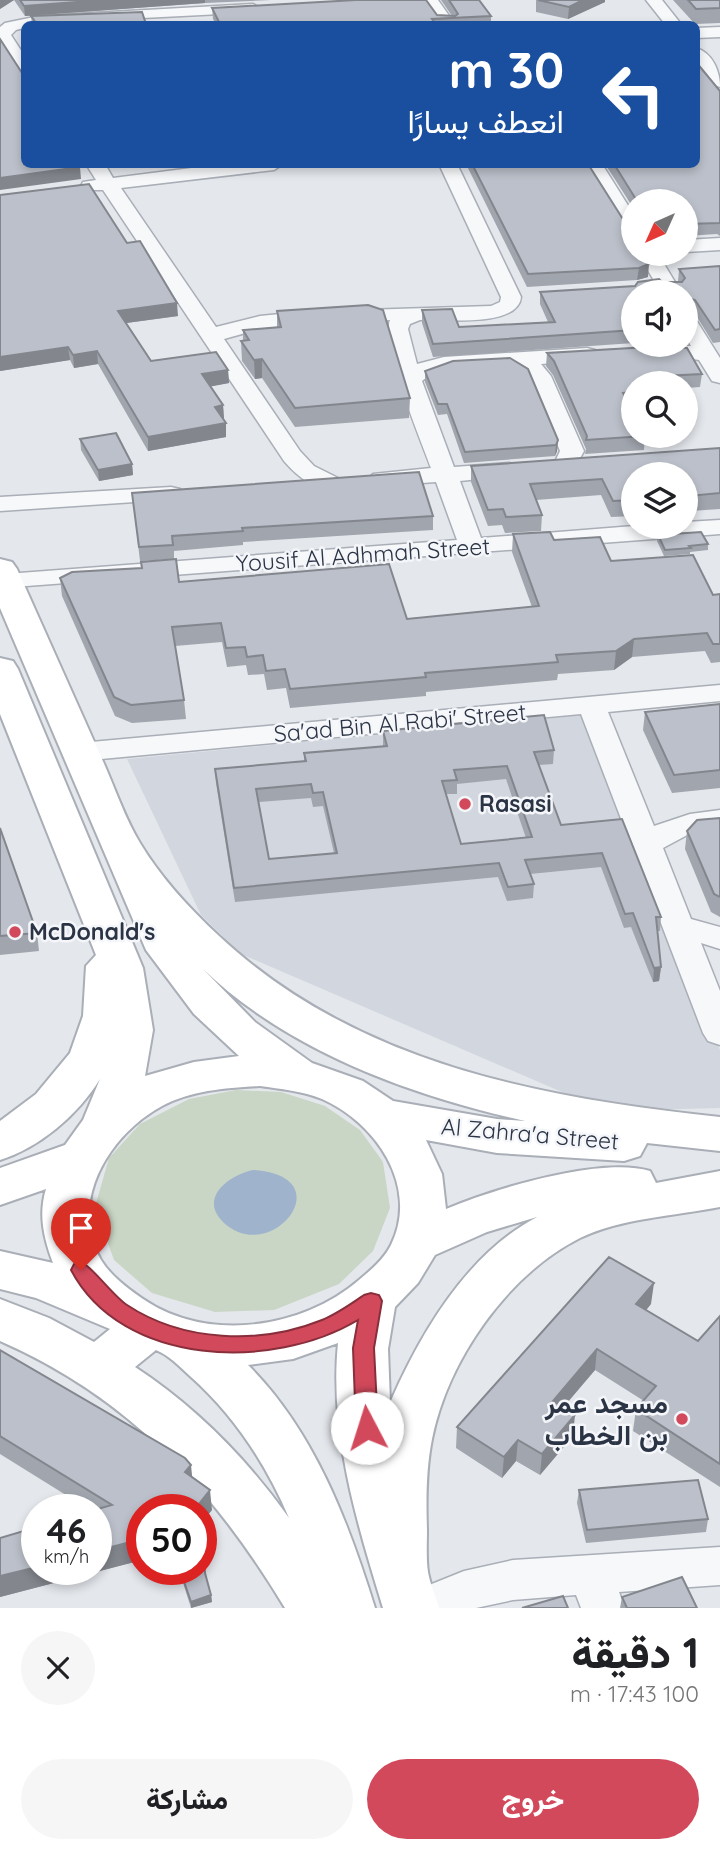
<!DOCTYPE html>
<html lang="ar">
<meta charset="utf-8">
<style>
:root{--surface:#fff;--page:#f6f6f6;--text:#202124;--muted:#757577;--accent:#d1495b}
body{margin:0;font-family:Quicksand,Vazirmatn,sans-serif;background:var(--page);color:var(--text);direction:rtl;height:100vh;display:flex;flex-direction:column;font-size:26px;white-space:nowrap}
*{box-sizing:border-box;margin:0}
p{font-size:23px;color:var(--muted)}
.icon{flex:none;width:38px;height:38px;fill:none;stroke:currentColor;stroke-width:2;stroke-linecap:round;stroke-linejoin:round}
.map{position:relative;height:1608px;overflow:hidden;direction:ltr}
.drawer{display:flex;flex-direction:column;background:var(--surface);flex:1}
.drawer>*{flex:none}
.top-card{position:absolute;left:21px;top:21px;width:679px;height:147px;border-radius:10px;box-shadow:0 4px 10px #0003;direction:rtl;background:#1a4fa0;color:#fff;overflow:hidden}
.needle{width:46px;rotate:225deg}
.controls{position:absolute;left:621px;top:189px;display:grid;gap:14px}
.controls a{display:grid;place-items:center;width:77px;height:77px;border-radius:50%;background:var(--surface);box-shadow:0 4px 10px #0003;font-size:35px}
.speed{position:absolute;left:21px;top:1494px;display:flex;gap:14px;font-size:35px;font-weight:700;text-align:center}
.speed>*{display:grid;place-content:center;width:91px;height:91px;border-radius:50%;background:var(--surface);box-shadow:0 4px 10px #0003;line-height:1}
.speed small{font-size:18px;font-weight:400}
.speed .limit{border:10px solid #d22;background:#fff;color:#111}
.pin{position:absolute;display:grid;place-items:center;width:60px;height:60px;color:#fff;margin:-72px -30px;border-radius:50% 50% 50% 0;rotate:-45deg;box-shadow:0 0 7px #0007}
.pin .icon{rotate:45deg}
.me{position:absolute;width:77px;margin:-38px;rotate:355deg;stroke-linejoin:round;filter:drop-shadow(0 0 5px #0008)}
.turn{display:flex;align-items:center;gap:24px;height:147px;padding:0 21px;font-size:32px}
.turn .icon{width:91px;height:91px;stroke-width:2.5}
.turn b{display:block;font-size:49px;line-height:60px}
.round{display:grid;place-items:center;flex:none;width:74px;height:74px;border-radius:37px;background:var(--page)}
.summary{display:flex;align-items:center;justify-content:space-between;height:119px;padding:0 21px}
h1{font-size:42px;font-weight:800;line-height:52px}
.primary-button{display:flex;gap:14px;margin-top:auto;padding:14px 21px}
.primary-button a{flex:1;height:80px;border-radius:42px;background:var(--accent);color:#fff;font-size:28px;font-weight:800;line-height:80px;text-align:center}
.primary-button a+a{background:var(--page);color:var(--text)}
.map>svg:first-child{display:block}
</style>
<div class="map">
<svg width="720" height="1608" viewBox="0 0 720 1608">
<rect width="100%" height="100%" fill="#e4e7ec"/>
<polygon fill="#d2d6de" points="584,715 720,1050 720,1108 606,1111 241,954 201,915 127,759"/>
<polygon fill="#c9d6c5" points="236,1090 281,1092 325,1106 360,1130 383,1162 390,1208 373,1251 339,1284 274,1310 215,1312 152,1293 114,1260 95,1207 109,1158 140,1124 189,1099"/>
<path fill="#9fb4cc" d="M253,1170C345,1176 270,1268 223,1222C198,1197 230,1175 253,1170Z"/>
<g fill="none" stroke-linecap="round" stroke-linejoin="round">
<g stroke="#a9aeb7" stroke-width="3">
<g id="minor">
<polygon points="422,0 438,0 455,24 439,24"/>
<polygon points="646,0 662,0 681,24 665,24"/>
<polygon points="253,4 261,9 259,12 24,24 24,28 16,30 11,35 24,55 24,71 18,70 0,43 0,27 5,23 39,16"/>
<polygon points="720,27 720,37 696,38 696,28"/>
<path d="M696,48C713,53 720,72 720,87C703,83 696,63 696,48Z"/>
<path d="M86,164H105L113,178L223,164H283L274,170L121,188L216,327L260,316L300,312L491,306L500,302L501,297L439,164H457L521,297C518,328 444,319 420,320L410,324L408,329L417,364L444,357L587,348L595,350L598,355L595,360L541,364L551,376L584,451L573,471H557L553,466L560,451L530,378C525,373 519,368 511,367C493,363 435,370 422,381L454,467L509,463L517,465L521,470L517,475L460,481L481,538L634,526L686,527V522L720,520V534L0,588V576L6,574L457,540L436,482L381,486L373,484L369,479L373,474L431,468C421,440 380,343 390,320L260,329L224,339L300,451L314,466L338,478L341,483L338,488C316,493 297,476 284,461L103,190H83L81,186L83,182L96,180Z"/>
<polygon points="583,164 602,164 634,215 634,237 627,235"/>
<polygon points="720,238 720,250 686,252 686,240"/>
<polygon points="638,254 658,254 681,292 661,292"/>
<path d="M686,313L693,315L720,358V383L712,381L699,360C681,357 656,361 640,357L637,352L640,347L691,346L686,337Z"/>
<polygon points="171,487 180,489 183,494 180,499 0,511 0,497"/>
<polygon points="720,685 720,701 608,712 654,826 690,814 720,810 720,828 691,833 663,848 691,919 720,927 720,949 701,943 720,991 720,1045 708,1041 703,1033 581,714 80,761 70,758 66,752 70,746 80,743"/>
<polygon points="720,1547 720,1585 619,1592 625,1608 581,1608 576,1595 513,1600 476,1608 401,1608 407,1594 464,1571 513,1560"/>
</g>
</g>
<g stroke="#a9aeb7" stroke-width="4">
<path id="secondary" d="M0,559L12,562L17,569C45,632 73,694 101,757C114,785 124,817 140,843C161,878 189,908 219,936C356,1064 540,1098 720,1117V1151L647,1143L640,1156L624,1161L497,1153L426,1140L442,1174L446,1209C494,1189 601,1156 650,1171L656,1183L720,1171V1207C675,1216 621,1218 580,1238C507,1275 448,1360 432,1439C426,1469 426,1500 427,1530C427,1543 426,1559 428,1572C430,1584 436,1597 439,1608H383C357,1523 329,1433 338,1343L293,1359L248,1365C314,1431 348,1521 375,1608H285C213,1489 130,1398 0,1341V1299L49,1318L94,1342L110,1329L36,1298L0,1289V1251L53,1263C44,1239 38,1215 46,1189L0,1205V1168L65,1145L83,1120L100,1079C78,1115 39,1148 0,1160V1121L36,1094L70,1053L83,1016L86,966L96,955L0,714V658L13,661L18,669L143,968L153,1030L145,1076L194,1062L239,1056L194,1014L146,950L0,608ZM203,969C288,1051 412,1096 525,1121L497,1119L393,1101L363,1081L312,1063L255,1022ZM260,1086C280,1089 303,1091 322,1099C375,1122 420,1186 391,1245C384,1259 371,1270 359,1280C302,1329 207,1343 143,1299C127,1288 111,1276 101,1260C67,1202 110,1134 162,1106C192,1090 227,1088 260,1086ZM537,1217C467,1254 421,1332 390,1403L388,1349L395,1307L418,1283L435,1255L487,1232ZM156,1350C170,1356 179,1366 190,1376C234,1415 266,1464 289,1518C247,1459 196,1407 135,1367Z"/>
</g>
<use href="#minor" fill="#f7f8fa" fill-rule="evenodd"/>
<use href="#secondary" fill="#fff" fill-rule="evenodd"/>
</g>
<g fill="#a1a5ae" fill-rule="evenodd">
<polygon points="0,0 271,0 205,3 25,16 14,0 0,9"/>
<polygon points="441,0 479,0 491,16 491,24 216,24 213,19 212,8 452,16"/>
<polygon points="536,0 605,0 605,2 568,19 536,12"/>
<polygon points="673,0 720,0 720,23 695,24"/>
<polygon points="31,16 37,24 32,24"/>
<polygon points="720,91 720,236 717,234 686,236 686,201 634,201 634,209 605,164 696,164"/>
<polygon points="466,164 588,164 626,224 633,227 632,235 648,277 637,280 527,287"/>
<polygon points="0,195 127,243 178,316 126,323 151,361 228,370 229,383 211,386 223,405 224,419 223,419 226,437 148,451 98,364 74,368 70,360 0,371"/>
<polygon points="720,266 720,342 713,343 694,312 634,292 634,343 433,357 422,323 422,310 459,327 548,322 540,304 540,292 635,286 662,282 678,282 679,269"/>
<polygon points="277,311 410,398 409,418 295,427 262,378 255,379 242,361 241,341 243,341 243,330 277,327"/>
<polygon points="547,353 702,374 700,387 686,388 686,383 634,383 634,405 630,405 645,436 644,450 585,454 586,449 553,375 546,366"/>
<polygon points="425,371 558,440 557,451 555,456 464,463 447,414 438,415 425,382"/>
<polygon points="80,439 132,464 133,475 99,481 81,450"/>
<polygon points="720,448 720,509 691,511 690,519 686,520 686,474 634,474 634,516 611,517 601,495 536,500 542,515 541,531 505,533 502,525 488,526 471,482 471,466"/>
<polygon points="132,493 433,516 433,530 243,542 243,545 174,551 174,559 140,561"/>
<polygon points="513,534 554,540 611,561 713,595 720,594 720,662 711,663 705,651 632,657 614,670 558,674 557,680 426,692 426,696 290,708 286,688 267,690 264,674 248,675 246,665 227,667 222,642 175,646 184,700 186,719 132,723 115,716 62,596 60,578 179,582 407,619 532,607 512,552"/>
<polygon points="658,535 708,544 708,550 690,552 690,554 664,556 657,541"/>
<polygon points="720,704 720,788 672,793 643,730 645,712"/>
<path d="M383,731L554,750L553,764L539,765L561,825L622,819L661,917L660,931H657L661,967L659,981L653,982L631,927L624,928L601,867L530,874L534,884L533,898L507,901L498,877L235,902L216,783L215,769L304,761V753L383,746ZM506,779L526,838L461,844L446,794H457V784ZM311,798L313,807L323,806L334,853L269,859L259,802Z"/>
<polygon points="720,818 720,917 711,912 685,849 687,831"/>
<polygon points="0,828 37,933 39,951 0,955"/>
<polygon points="651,1304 646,1310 698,1341 720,1316 720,1487 633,1431 636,1409 644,1401 595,1370 563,1407 573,1436 540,1475 516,1461 502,1478 456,1448 457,1427"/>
<polygon points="0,1350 192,1477 212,1510 201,1523 201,1510 142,1510 142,1560 0,1597 0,1538 96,1510 90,1510 0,1454"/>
<polygon points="579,1490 708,1519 706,1532 586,1543 577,1503"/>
<polygon points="179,1570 201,1570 205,1574 211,1595 212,1602 191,1608"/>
<polygon points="622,1597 697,1608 620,1608"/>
</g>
<g fill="#83868d">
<polygon points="0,0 14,0 0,9"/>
<polygon points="103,0 205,0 205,3 25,16 24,6"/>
<polygon points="583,0 605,0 605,2 568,19 569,7"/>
<polygon points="80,167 81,179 0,190 0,178"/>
<polygon points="649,264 648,277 637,280 639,268"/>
<polygon points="177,303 178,316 119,324 118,311"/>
<polygon points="68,347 70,360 0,371 0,357"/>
<polygon points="97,351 98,364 74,368 73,355"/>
<polygon points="262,359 262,378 255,379 254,360"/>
<polygon points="228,370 229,383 203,388 202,374"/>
<polygon points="634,391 634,405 622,406 623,393"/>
<polygon points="223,405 224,419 215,420 215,407"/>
<polygon points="226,423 226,437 148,451 148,437"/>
<polygon points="558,440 557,451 555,456 556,445"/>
<polygon points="132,464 133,475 99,481 98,470"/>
<polygon points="692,503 690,519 686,520 686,504"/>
<polygon points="634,639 632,657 614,670 616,651"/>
<polygon points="661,967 659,981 653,982 654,968"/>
<polygon points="654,1283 651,1304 634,1325 636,1304"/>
<polygon points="597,1349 595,1370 551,1422 553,1401"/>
<polygon points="575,1415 573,1436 540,1475 542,1454"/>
<polygon points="518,1440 516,1461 502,1478 504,1457"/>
<polygon points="191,1465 193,1485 185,1472"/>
<polygon points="210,1490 212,1510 201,1523 201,1510 194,1510"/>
<polygon points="142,1539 142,1560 0,1597 0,1576 37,1567 37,1570 96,1570 96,1551"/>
<polygon points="211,1595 212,1602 191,1608 191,1602"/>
</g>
<g fill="#bbc0ca" stroke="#83868d" stroke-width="2" fill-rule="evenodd">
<polygon points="20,0 103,0 24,6"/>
<polygon points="356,0 426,0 437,15 455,16 458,14 449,0 479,0 491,16 432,19 436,24 220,24 212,8"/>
<polygon points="538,0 583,0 569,7"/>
<polygon points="688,0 720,0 720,8 696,9"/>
<polygon points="142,12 146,24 37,24 31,16"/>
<polygon points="0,39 24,76 24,164 79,164 80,167 0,178"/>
<polygon points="696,62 720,91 720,223 686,224 686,201 637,201 614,164 696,164"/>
<polygon points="472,164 588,164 626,224 633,227 628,227 634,237 634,254 643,254 649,264 639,268 528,274"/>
<polygon points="89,184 127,243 140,241 177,303 118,311 151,361 216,352 228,370 202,374 223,405 215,407 226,423 148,437 97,351 73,355 68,347 0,357 0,195"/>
<polygon points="720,266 720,329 715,330 695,300 688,298 686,299 686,292 634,292 634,330 433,344 422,310 452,309 459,327 555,322 540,292 635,286 638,282 659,279 662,282 682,282 685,278 679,269"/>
<polygon points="368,305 383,310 410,398 295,408 262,359 254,360 241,341 249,340 243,330 281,327 277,311"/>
<polygon points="666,346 687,348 702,374 663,376 667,383 634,383 634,391 623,393 634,413 634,436 645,436 586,440 587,436 554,361 547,353"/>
<polygon points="510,358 528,369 558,440 556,445 465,452 447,404 438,404 425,371 453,361"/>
<polygon points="116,433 132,464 98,470 80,439"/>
<polygon points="720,448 720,493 688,496 692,503 686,504 686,474 634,474 634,500 613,501 602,479 530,484 542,515 506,517 503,509 488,510 471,466"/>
<polygon points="419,472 433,516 242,528 243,531 172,536 173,545 139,547 132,493"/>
<polygon points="550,532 554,540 600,537 611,561 693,555 713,595 720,594 720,644 713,644 707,633 634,639 616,651 556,655 558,662 425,673 426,677 290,689 285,669 266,671 263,655 247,657 245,647 226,648 221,623 172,627 184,700 131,705 114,697 60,578 72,572 142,568 141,562 176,559 179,582 389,564 407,619 539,606 513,534"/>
<polygon points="701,532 708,544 689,546 691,548 665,550 658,535"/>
<polygon points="720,704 720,770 674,775 645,712"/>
<path d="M544,715L554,750L534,752L561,825L622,819L661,917H656L661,967L654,968L633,913L625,914L602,853L525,860L534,884L508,887L499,863L234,888L215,769L306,761L304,753L387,746L383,731ZM507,766L532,837L461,844L442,781L457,780L454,770ZM311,784L313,793L323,792L337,853L269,859L256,789Z"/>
<polygon points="720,818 720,897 714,894 687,831 697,820"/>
<polygon points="0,828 37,933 0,936"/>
<polygon points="609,1257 654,1283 636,1304 698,1341 720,1316 720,1464 636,1409 656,1386 597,1349 553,1401 575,1415 542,1454 518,1440 504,1457 457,1427"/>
<polygon points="0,1350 185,1458 191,1465 185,1472 210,1490 194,1510 142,1510 142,1539 96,1551 96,1510 94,1510 112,1505 0,1436"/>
<polygon points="698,1480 708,1519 587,1530 579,1490"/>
<polygon points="37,1527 37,1567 0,1576 0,1538"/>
<polygon points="201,1550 204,1550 205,1573 211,1595 191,1602 180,1570 201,1570"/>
<polygon points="682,1577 697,1608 627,1608 622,1597"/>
<polygon points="563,1596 568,1608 522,1608"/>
</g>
<path fill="#d1495b" stroke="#882f3b" stroke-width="2" d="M81,1262C91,1265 113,1296 127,1305C183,1342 260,1345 322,1320C337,1314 351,1304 364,1295L371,1293L379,1295L382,1301L374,1348L378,1428L375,1435L367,1437L360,1435L356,1428L353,1348L358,1320C273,1371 122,1367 71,1270L74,1264Z"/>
<g fill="#d1495b" stroke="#f4f6f9" stroke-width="2.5">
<circle cx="465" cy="804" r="7"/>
<circle cx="15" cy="932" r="7"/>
<circle cx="682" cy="1419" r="7"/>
</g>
<g text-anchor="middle" stroke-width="5" stroke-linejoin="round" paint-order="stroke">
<g font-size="23" fill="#2b3445" stroke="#f4f6f9">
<text transform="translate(363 555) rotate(-4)" y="8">Yousif Al Adhmah Street</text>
<text transform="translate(400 723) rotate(-5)" y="8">Sa'ad Bin Al Rabi' Street</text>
<text transform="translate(530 1134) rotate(5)" y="8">Al Zahra'a Street</text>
</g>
<g font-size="23" font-weight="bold" fill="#2b3445" stroke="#f4f6f9" text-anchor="start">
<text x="479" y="812">Rasasi</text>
<text x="29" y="940">McDonald's</text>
</g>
<g font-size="28" font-weight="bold" fill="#2b3445" stroke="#f4f6f9" text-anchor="end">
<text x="668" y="1413">مسجد عمر<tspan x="668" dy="32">بن الخطاب</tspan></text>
</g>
</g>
</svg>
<div class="controls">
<a><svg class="needle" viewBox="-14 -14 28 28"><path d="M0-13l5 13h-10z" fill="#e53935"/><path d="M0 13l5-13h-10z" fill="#757577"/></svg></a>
<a><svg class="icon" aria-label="sound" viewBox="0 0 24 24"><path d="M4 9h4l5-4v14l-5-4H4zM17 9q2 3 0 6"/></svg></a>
<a><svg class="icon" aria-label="search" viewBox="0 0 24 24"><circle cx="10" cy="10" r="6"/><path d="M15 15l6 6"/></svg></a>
<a><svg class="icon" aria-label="layers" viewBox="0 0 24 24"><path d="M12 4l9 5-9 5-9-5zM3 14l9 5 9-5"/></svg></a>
</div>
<div class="speed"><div>46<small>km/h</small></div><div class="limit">50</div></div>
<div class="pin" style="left:81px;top:1270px;background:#d93025"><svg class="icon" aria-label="arrive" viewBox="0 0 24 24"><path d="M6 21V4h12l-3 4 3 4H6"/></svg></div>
<svg class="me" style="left:367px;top:1428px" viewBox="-20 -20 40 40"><circle r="19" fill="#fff"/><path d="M0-13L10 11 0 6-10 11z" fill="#d1495b"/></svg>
<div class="top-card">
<div class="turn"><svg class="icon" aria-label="left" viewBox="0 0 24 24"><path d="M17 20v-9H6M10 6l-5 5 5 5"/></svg><div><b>30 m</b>انعطف يسارًا</div></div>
</div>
</div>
<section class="drawer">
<div class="summary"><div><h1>1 دقيقة</h1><p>100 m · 17:43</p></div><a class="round"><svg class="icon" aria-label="close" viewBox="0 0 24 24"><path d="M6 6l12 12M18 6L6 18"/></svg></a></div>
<div class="primary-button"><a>خروج</a><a>مشاركة</a></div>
</section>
